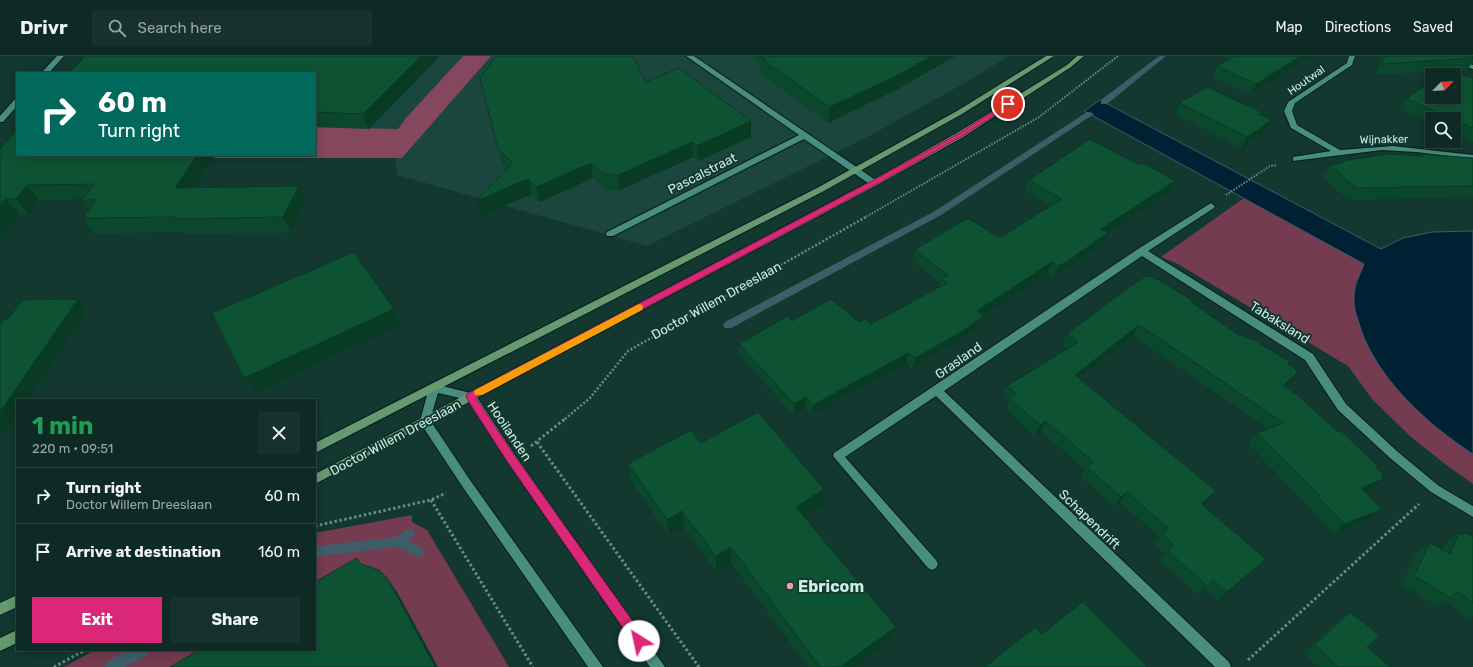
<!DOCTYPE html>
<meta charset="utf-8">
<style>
:root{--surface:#0e2a24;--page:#17322c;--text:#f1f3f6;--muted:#9ba7a6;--line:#2e4641;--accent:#db2777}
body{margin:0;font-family:Rubik,sans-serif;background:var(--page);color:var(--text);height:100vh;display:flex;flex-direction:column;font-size:15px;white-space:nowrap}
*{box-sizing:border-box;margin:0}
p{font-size:13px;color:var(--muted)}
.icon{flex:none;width:22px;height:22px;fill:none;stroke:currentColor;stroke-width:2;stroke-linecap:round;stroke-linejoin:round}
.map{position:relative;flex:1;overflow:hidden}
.drawer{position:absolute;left:16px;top:343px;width:300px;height:252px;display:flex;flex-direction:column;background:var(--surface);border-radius:0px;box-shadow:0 2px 10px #0003,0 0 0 1px var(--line)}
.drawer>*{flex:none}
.hud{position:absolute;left:16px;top:16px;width:300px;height:84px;border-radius:0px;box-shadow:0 2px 10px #0003,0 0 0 1px var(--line);background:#00695c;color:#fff;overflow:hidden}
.needle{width:26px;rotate:66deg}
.tools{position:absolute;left:1425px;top:12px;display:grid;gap:8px}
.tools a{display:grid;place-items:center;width:36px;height:36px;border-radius:0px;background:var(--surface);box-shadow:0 2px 10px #0003,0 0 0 1px var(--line);font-size:20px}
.pin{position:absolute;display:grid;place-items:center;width:34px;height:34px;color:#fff;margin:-17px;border:2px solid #fff;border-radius:50%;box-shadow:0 1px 4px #0007}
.me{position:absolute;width:44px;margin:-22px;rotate:325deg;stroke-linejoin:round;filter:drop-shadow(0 0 3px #0008)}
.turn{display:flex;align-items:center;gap:14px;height:84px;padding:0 16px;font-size:18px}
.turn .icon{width:52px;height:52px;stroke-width:2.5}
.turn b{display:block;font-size:28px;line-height:34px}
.round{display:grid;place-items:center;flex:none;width:42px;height:42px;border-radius:0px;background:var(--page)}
.overview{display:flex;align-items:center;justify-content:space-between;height:68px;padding:0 16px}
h1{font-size:24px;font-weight:700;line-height:30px;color:#1e9e55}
.button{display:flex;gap:8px;margin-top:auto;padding:8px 16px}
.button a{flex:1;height:46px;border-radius:0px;background:var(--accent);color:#fff;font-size:16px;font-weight:700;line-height:46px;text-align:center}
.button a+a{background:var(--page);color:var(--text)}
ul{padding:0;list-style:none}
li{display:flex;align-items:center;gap:12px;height:56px;padding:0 16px;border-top:1px solid var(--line)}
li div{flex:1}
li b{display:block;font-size:15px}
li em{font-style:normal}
header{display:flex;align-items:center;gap:24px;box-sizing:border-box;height:56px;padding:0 20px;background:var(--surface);border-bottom:1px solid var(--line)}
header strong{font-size:19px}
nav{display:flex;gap:22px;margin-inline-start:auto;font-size:14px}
.search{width:280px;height:36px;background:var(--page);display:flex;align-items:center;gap:10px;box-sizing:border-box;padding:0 14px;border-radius:0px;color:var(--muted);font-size:15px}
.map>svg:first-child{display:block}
</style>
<header>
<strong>Drivr</strong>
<div class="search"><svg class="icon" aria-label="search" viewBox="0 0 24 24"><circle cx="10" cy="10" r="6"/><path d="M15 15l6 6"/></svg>Search here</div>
<nav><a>Map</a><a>Directions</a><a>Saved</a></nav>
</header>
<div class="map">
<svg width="1473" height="611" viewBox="0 0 1473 611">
<rect width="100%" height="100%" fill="#123830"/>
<polygon fill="#1b463d" points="196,0 1009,0 970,24 871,79 647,190 397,119 394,91 315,82 315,17 183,17"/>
<g fill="#753b50">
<polygon points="1244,142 1365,208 1355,228 1436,370 1473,398 1473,428 1445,408 1411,381 1373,344 1348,310 1178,208 1161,201"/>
<polygon points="412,459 412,466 427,474 509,611 430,611 315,550 315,477"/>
<polygon points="95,594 238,594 208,611 64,611"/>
</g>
<polygon fill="#84475d" points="463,0 491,0 402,102 130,102 132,99 315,99 315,71 398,73 406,62"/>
<path fill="#002133" stroke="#3d5e68" d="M1100,44L1381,193L1403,182L1432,176L1473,175V398C1426,368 1372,318 1358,264C1356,258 1354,252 1354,246C1353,231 1359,221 1364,208L1084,55Z"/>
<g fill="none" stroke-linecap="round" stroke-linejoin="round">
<g fill="#3d5e68" fill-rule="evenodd">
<polygon points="1159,0 1166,0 1107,48 1101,48 1101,44"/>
<polygon points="1087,56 1090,56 1094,58 941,159 731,272 725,272 723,269 725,266 935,155"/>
<polygon points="409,473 413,474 415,478 413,482 408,485 422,492 424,496 422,500 418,501 397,491 320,500 315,502 315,491 319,490 396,481"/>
<polygon points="129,594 148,594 147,599 125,611 105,611 107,606"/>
</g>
<g stroke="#071d18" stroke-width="2">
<g id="minor">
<polygon points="686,0 694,0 877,125 877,129 871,129 804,83 613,180 607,180 606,178 607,176 799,79"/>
<polygon points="1349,0 1355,0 1352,9 1295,47 1292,55 1297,69 1340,94 1393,90 1473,99 1473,103 1416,96 1382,94 1293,105 1293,101 1331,95 1291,72 1284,55 1288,46 1347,7"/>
<polygon points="1429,0 1440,0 1473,9 1473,13"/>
<polygon points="1211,147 1215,150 1214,152 1148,195 1313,298 1346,348 1398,396 1439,430 1473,450 1473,461 1431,436 1390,402 1338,354 1305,304 1142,200 944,335 1229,606 1231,611 1215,611 936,340 845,401 936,504 938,508 936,512 932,514 928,512 833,400 834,397 1138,193"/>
</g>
</g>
<g stroke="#071d18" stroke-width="2">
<g id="tertiary">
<polygon points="57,0 64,0 49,17 41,17"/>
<polygon points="14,44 17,44 17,50 3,66 0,66 0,60"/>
<polygon points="434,328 475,338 515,399 665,611 650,611 507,405 468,344 438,337 430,364 470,424 603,611 588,611 462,430 421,368 420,365 429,332 430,329"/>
</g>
</g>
<g stroke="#071d18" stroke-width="2">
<g id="secondary">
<polygon points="1046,0 1054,0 962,58 822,136 315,397 315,387 817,132 957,55"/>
<polygon points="1077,0 1084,0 1071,11 963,81 877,129 315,428 315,418 871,125 957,77 1067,9"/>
<polygon points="17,539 17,551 0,559 0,547"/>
<polygon points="17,574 17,587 0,595 0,582"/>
</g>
</g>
<g stroke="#678c83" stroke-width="2" stroke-dasharray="1.5 1.5" stroke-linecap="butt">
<polyline points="1226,139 1270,110 1277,109"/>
<polyline points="864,162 1039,61 1118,0"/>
</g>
<polyline stroke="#678c83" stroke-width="2.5" stroke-dasharray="2 2" stroke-linecap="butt" points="565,363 590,342 628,295 866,161"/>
<g stroke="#678c83" stroke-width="3" stroke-dasharray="2.5 2.5" stroke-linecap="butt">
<polyline points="537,386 699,611"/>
<polyline points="531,390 566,362"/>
<polyline points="431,444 533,611"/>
<polyline points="315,470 431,444 446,437"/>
<polyline points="1248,604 1419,448"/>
<polyline points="54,611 85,594"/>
</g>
<use href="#minor" fill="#488d7e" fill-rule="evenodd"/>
<use href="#tertiary" fill="#488d7e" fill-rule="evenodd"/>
<use href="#secondary" fill="#649972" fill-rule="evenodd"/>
</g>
<g fill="#0b472c">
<polygon points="85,0 440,0 369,73 315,71 315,17"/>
<polygon points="752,0 955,0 900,32 828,67 768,23"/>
<polygon points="1221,0 1312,0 1250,39 1212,21 1217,10 1229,3"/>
<polygon points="1383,0 1473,0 1473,7 1472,7 1468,13 1447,14 1473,22 1473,86 1454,77 1454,63 1432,63 1432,67 1400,53 1407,43 1444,15 1374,19"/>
<polygon points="480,22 646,26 751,81 698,105 693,101 620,134 605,133 593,122 540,146 532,138 481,160 476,145 507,113 502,108"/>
<polygon points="1180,47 1260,58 1272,64 1266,76 1241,92 1175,58"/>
<polygon points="0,93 195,131 306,145 291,177 183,178 182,176 94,178 83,162 89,153 82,144 83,143 40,144 29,158 19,158 3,177 0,177"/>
<polygon points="1421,98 1473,102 1473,141 1348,144 1323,120 1330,109 1339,108 1341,105 1419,100"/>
<polygon points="1139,109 1175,125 1170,136 1107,177 1103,188 1061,217 1054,221 1047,217 983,260 980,271 954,288 912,313 906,307 812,359 805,352 793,359 739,299 739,288 792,265 859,266 871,268 939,231 940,226 912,205 914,194 999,182 1051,150 1025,135 1029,124"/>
<polygon points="1192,247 1240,280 1289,308 1298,316 1289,327 1285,331 1384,419 1372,433 1365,436 1370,463 1334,478 1308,451 1309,450 1248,388 1257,377 1268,373 1133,280 1079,322 1208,445 1202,450 1266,503 1218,545 1204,533 1198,539 1159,504 1165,498 1154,487 1159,481 1120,446 1114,451 1081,421 1085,414 1041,375 1034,380 1006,353 1009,346 1003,340 1007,330 1067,293 1062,288 1067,278"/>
<polygon points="701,387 824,433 822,450 804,461 896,571 890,585 855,611 808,611 731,507 716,516 684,471 669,480 631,425 628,408"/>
<polygon points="1459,477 1462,478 1465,477 1473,481 1473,561 1472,560 1467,563 1445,545 1437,550 1401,529 1417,496 1430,487 1442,494 1446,487"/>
<polygon points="1350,556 1367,591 1390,611 1317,611 1304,597 1338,565"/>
</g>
<g fill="#093a24">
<polygon points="421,0 440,0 369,73 363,58"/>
<polygon points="932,0 955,0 900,32 828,67 830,51"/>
<polygon points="1301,0 1312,0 1250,39 1256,28"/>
<polygon points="1272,64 1266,76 1241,92 1247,81"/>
<polygon points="751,65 751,81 698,105 697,90"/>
<polygon points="692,86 693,101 620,134 618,119"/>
<polygon points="197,99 216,99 184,147 175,132"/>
<polygon points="591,107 593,122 540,146 536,131"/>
<polygon points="528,123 532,138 481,160 476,145"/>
<polygon points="1175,125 1170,136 1096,184 1101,173"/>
<polygon points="27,129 40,144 29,158 16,143"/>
<polygon points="299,130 306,145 291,177 283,161"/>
<polygon points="6,143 19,158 3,177 0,174 0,150"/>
<polygon points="1108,177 1103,188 1054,221 1058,210"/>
<polygon points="1052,206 1047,217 974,266 977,255"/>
<polygon points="78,243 87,254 28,344 17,344 17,360 0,385 0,356"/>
<polygon points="394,253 401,268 255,337 244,322"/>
<polygon points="984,260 980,271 954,288 912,313 915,302"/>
<polygon points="1139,269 1133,280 1069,330 1075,319"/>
<polygon points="908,297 906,307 812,359 813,349"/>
<polygon points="1298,316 1289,327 1274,340 1283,330"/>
<polygon points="806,341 805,352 793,359 794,348"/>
<polygon points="1046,365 1041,375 1034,380 1040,369"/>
<polygon points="1384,419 1375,426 1384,423 1372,433 1350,442 1361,432"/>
<polygon points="824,433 822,450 794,467 796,451"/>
<polygon points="1216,435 1208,445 1192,458 1201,448"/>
<polygon points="1127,436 1120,446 1114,451 1121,441"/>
<polygon points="1382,453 1370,463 1334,478 1345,468"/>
<polygon points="682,455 684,471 669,480 667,464"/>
<polygon points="731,491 731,507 716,516 716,500"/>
<polygon points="1266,503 1256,512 1218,545 1227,536"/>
<polygon points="388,523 397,536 438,611 435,611"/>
<polygon points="896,571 890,585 855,611 840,611"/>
</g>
<g fill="#0d5333" stroke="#093a24">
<polygon points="85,0 421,0 363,58 315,56 315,17 69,17"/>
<polygon points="496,0 633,0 646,26 679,12 751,65 697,90 692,86 618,119 603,118 591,107 536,131 528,123 476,145 513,107 498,93 480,22"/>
<polygon points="762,0 932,0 902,17 830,51 768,8"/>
<polygon points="1234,0 1301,0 1256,28 1217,10"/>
<polygon points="1385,0 1469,0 1473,1 1473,2 1381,8"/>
<polygon points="1445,14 1473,22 1473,72 1454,64 1454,63 1453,63 1407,43 1432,24 1432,41 1454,41 1454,19 1438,19"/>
<polygon points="1207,31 1261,56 1259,58 1272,64 1247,81 1180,47"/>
<polygon points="17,74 17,99 197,99 175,132 299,130 283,161 173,163 175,161 83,162 97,144 82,144 95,128 27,129 16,143 6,143 0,150 0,93"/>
<polygon points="1090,83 1139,109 1143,107 1175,125 1101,173 1108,177 1066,206 1058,210 1052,206 977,255 984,260 958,278 915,302 908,297 813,349 806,341 794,348 739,288 787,260 792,265 831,243 859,266 865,263 871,268 947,227 941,223 948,219 914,194 968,162 999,182 1062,143 1029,124"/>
<polygon points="1389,98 1423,100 1421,98 1473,102 1473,130 1356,132 1330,109 1343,107 1341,105"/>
<polygon points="354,196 394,253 244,322 212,257"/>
<polygon points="1146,220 1148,221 1150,220 1157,224 1158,223 1193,245 1191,246 1240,280 1242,278 1249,283 1251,282 1290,306 1288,308 1296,313 1295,314 1298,316 1283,330 1296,338 1338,376 1341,375 1379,411 1376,412 1384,419 1381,420 1384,423 1361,432 1382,453 1345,468 1318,441 1320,440 1257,377 1284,367 1139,269 1075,319 1216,435 1201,448 1266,503 1227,536 1213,524 1207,530 1168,495 1174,489 1162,478 1168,472 1127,436 1121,441 1087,411 1093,406 1046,365 1040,369 1010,343 1017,338 1007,330 1078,286 1067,278 1117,240"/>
<polygon points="78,243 0,356 0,267 3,264 8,263 22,244"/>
<polygon points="758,356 824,433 796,451 896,571 840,611 839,611 839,610 837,611 820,611 731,491 716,500 682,455 667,464 628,408 691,374 701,387"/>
<polygon points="1459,477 1464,479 1465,477 1473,481 1473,547 1458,535 1451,542 1414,520 1430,487 1450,498"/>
<polygon points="357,502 361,508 379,514 388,523 435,611 170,611 199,594 315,594 315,526"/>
<polygon points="1083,546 1147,610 1146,611 985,611 1035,571 1042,578"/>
<polygon points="1350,556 1379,579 1367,591 1390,611 1338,611 1315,589"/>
</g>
<polygon fill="#db2777" stroke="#8e194d" points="1008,46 1011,48 1010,50 962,80 877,128 476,342 514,399 644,581 645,585 644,589 639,591 635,589 507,405 467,343 466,341 467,338 872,125 958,78"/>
<polygon fill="#f59e0b" points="639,248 642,249 643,251 642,254 482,339 475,339 474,336 475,334"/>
<circle fill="#ef9ab8" stroke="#123830" stroke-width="1.5" cx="790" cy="530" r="4"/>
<g text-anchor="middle" stroke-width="4" stroke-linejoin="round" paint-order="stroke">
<g font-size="11" fill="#cceee5" stroke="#123830">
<text transform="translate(1306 24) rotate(-35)" y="4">Houtwal</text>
<text transform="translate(1384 83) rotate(-1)" y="4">Wijnakker</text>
</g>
<g font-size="13" fill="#cceee5" stroke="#123830">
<text transform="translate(702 117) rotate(-27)" y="5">Pascalstraat</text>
<text transform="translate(716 244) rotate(-29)" y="5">Doctor Willem Dreeslaan</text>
<text transform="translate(1280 266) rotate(32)" y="5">Tabaksland</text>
<text transform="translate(958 304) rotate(-35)" y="5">Grasland</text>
<text transform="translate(510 375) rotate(56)" y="5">Hooilanden</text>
<text transform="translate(395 381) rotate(-28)" y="5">Doctor Willem Dreeslaan</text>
<text transform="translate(1090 463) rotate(44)" y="5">Schapendrift</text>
</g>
<g font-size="16" font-weight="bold" fill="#cceee5" stroke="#123830" text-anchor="start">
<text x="798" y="536">Ebricom</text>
</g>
</g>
</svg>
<div class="tools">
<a><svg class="needle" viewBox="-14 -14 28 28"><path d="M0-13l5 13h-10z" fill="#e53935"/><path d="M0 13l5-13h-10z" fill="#9ba7a6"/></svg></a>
<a><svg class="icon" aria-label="search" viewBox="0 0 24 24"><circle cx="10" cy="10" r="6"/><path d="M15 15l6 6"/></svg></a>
</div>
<div class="pin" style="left:1008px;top:48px;background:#d93025"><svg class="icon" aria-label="arrive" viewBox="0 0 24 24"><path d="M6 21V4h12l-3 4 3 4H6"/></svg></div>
<svg class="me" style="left:639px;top:585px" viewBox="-20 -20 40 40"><circle r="19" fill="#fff"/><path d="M0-13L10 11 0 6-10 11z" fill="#db2777"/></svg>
<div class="hud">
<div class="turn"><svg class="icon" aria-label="right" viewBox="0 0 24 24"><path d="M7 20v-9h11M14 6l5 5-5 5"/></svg><div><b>60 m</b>Turn right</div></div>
</div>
<section class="drawer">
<div class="overview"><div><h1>1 min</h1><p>220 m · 09:51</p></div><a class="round"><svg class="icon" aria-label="close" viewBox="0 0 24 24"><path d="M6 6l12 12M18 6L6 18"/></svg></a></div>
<ul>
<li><svg class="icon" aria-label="right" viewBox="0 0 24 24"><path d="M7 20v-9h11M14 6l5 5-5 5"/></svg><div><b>Turn right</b><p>Doctor Willem Dreeslaan</p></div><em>60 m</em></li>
<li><svg class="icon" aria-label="arrive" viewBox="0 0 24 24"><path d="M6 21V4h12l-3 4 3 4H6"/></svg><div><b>Arrive at destination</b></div><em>160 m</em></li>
</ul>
<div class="button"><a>Exit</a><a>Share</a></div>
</section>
</div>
